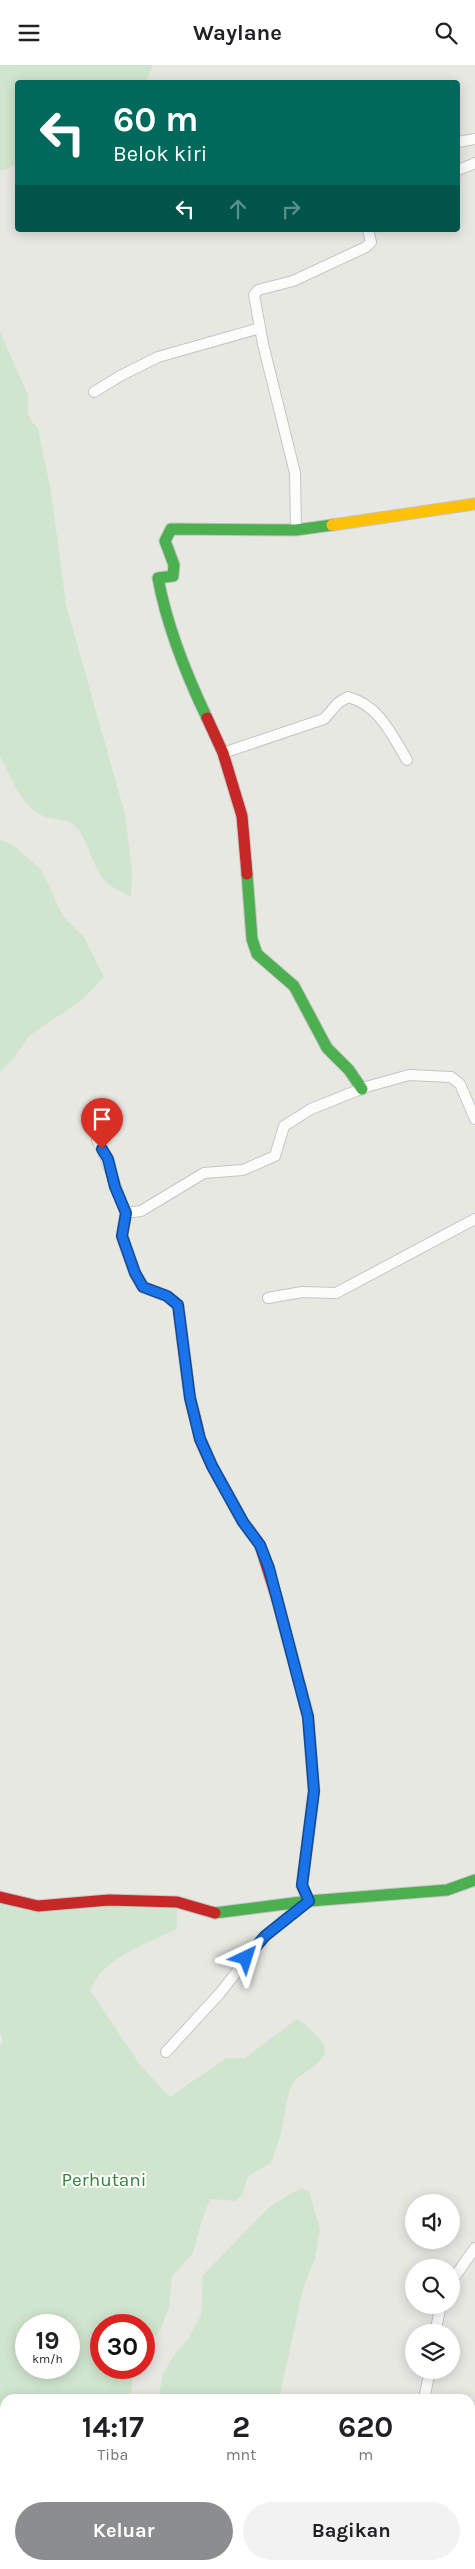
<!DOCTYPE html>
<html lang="id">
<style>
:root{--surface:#fff;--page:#f2f2f2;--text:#202124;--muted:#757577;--accent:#8b8d8e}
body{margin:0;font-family:Karla,sans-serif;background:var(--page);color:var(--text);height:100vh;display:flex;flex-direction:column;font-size:19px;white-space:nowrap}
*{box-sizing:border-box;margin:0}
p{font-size:16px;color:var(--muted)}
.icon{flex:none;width:28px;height:28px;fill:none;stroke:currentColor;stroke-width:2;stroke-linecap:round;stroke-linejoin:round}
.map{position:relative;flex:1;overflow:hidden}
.drawer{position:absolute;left:0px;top:2329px;width:475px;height:176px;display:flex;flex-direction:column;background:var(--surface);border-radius:15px 15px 0 0;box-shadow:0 2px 12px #0003}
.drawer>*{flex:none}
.top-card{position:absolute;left:15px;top:15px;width:445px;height:152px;border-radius:5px;box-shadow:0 2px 12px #0003;background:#00695c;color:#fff;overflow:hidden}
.fabs{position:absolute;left:405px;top:2129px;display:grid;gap:10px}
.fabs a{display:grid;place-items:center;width:55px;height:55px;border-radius:50%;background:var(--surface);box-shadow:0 2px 12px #0003;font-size:25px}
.speed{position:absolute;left:15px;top:2249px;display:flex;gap:10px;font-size:25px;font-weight:700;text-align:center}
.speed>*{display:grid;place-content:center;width:65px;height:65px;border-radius:50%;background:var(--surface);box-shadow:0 2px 12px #0003;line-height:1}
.speed small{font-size:12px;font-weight:400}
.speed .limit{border:8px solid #d22;background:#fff;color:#111}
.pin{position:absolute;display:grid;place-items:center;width:42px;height:42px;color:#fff;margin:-51px -21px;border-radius:50% 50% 50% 0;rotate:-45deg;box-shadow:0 0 5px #0007}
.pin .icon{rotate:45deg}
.me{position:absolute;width:55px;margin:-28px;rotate:41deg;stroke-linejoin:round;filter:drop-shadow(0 0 4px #0008)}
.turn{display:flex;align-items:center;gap:18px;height:105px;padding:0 15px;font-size:22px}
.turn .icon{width:65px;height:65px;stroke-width:2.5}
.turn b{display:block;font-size:35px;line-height:42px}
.lanes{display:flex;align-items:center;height:48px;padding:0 15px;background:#0003;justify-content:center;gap:25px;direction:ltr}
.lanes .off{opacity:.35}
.eta{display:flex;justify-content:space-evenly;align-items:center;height:85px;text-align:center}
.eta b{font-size:30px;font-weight:700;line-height:35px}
.cta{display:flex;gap:10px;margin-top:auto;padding:10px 15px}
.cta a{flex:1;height:58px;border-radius:30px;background:var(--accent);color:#fff;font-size:20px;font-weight:700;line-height:58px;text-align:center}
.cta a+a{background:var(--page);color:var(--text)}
header{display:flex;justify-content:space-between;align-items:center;height:65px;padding:0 15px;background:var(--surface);font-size:22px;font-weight:700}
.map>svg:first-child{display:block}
</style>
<header><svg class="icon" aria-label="menu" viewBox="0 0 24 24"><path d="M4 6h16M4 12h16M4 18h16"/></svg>Waylane<svg class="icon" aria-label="search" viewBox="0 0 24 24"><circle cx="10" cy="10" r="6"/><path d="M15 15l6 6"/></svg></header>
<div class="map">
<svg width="475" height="2504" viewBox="0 0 475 2504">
<rect width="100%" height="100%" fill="#e8e8e3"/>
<g fill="#d0e5ce" fill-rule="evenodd">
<polygon points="0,0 153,0 146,17 18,18 17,96 12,102 0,106"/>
<path d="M0,267L28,330V349L32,357L38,363L51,426L66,540L125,749L132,806L131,832C124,828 117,825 111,821C92,808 91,779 76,762C67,752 53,756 41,750C18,737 13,713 0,692Z"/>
<polygon points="0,774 16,782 42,806 63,851 84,872 104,912 83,934 29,971 13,994 0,1007"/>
<path d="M0,1836L177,1841V1864C147,1879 103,1892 90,1925L141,2001L170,2032L226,1993H245L297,1954C307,1959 313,1966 320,1974C338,1997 300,2005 292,2020C286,2033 285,2051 282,2065C279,2076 275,2087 271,2098L248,2111L243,2129L236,2136L210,2134L203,2152L193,2188L172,2212L169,2242L163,2259L158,2268L144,2282V2260H101V2302L134,2303L130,2334H5V2500H90L88,2504H0V1981L3,1977L0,1967ZM26,2260H69V2302H26Z"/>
<polygon points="301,2123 309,2126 320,2164 315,2194 304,2220 279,2334 158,2334 163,2308 177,2286 189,2273 201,2250 203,2210 270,2141"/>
<polygon points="470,2370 475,2372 475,2504 372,2504 374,2500 470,2500"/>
<polygon points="111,2500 220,2500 217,2504 110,2504"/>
</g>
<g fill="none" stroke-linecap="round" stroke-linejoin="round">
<g stroke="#c5c6c5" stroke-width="12">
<g id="street">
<polyline points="458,77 475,74"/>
<polyline points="458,105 475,98"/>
<polyline points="94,327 120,311 158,292 260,263"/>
<polyline points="296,465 295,408 263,279 254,230 258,225 293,216 366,182 371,177 368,165"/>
<path d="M223,688L324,654L338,638L348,632C379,640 392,670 407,695"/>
<path d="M97,1075C110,1098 115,1124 126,1148L141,1146L204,1108L243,1105L275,1091L284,1061L311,1044L366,1022L409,1010L451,1012L460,1019L475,1054"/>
<polyline points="268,1233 302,1227 336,1228 475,1154"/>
<polyline points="166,1987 220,1928 265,1871 304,1838"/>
<polyline points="451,2217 475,2183"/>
<polyline points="435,2268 441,2240"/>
<polyline points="424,2334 430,2305"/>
</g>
</g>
<g stroke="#c4c5c3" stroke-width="13">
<g id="fast">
<path d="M207,653C186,609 167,562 158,513L173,511L174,500L165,476L171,464L296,465L332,460"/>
<polyline points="247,809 252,874 257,889 294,921 327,983 349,1005 362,1024"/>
<polyline points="277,1534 308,1651 314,1726 302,1821 309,1836"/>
<polyline points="215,1848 309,1836 447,1825 475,1815"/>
</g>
</g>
<g stroke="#c4c5c3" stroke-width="13">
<g id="slow">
<polyline points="332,460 475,439"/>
<polyline points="126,1148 122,1171 135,1208 143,1222 167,1231 178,1240 190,1333 195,1352"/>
</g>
</g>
<g stroke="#c4c5c3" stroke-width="13">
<g id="jam">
<polyline points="207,653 223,688 242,751 247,809"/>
<polyline points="195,1352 200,1374 212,1401 243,1457 260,1480 277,1534"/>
<polyline points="0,1832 38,1841 109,1835 177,1837 215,1848"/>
</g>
</g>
<use href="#street" stroke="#fcfcfb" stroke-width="10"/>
<use href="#fast" stroke="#4caf50" stroke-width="11"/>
<use href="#slow" stroke="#ffc107" stroke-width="11"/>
<use href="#jam" stroke="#c62828" stroke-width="11"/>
</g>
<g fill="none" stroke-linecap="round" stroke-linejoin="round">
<g stroke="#114b97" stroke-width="12">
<polyline id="route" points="102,1084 108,1094 115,1122 126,1148 122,1171 135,1208 143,1222 167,1231 178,1240 190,1333 200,1374 212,1401 243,1457 260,1480 269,1503 308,1652 314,1726 302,1820 309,1836 265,1871 246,1893"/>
</g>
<use href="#route" stroke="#1a73e8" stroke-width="9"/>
</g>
<g text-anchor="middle" stroke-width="4" stroke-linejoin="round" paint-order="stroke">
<g font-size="19" fill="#37813b" stroke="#fff">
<text x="104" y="2121">Perhutani</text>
</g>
</g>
</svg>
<div class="fabs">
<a><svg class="icon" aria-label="sound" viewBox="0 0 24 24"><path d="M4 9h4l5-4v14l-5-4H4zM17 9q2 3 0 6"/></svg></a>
<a><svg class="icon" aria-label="search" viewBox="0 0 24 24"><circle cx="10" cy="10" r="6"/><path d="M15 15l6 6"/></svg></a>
<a><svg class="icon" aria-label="layers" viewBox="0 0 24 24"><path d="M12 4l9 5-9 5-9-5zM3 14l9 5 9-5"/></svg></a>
</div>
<div class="speed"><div>19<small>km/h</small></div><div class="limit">30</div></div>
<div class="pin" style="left:102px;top:1084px;background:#d93025"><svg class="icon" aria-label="arrive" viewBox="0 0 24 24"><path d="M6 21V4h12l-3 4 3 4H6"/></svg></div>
<svg class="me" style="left:246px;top:1893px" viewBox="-20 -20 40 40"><path d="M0-17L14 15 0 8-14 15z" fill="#1a73e8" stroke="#fff" stroke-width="4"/></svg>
<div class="top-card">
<div class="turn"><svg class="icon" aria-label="left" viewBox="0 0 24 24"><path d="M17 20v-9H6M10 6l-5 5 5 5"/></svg><div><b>60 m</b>Belok kiri</div></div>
<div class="lanes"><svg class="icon" aria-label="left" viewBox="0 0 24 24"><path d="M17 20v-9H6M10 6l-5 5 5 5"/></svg><svg class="icon off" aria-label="ahead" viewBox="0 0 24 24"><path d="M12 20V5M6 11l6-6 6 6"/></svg><svg class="icon off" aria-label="right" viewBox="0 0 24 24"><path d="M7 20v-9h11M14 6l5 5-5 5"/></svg></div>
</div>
<section class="drawer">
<div class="eta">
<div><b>14:17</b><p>Tiba</p></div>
<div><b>2</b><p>mnt</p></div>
<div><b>620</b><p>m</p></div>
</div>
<div class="cta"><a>Keluar</a><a>Bagikan</a></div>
</section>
</div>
